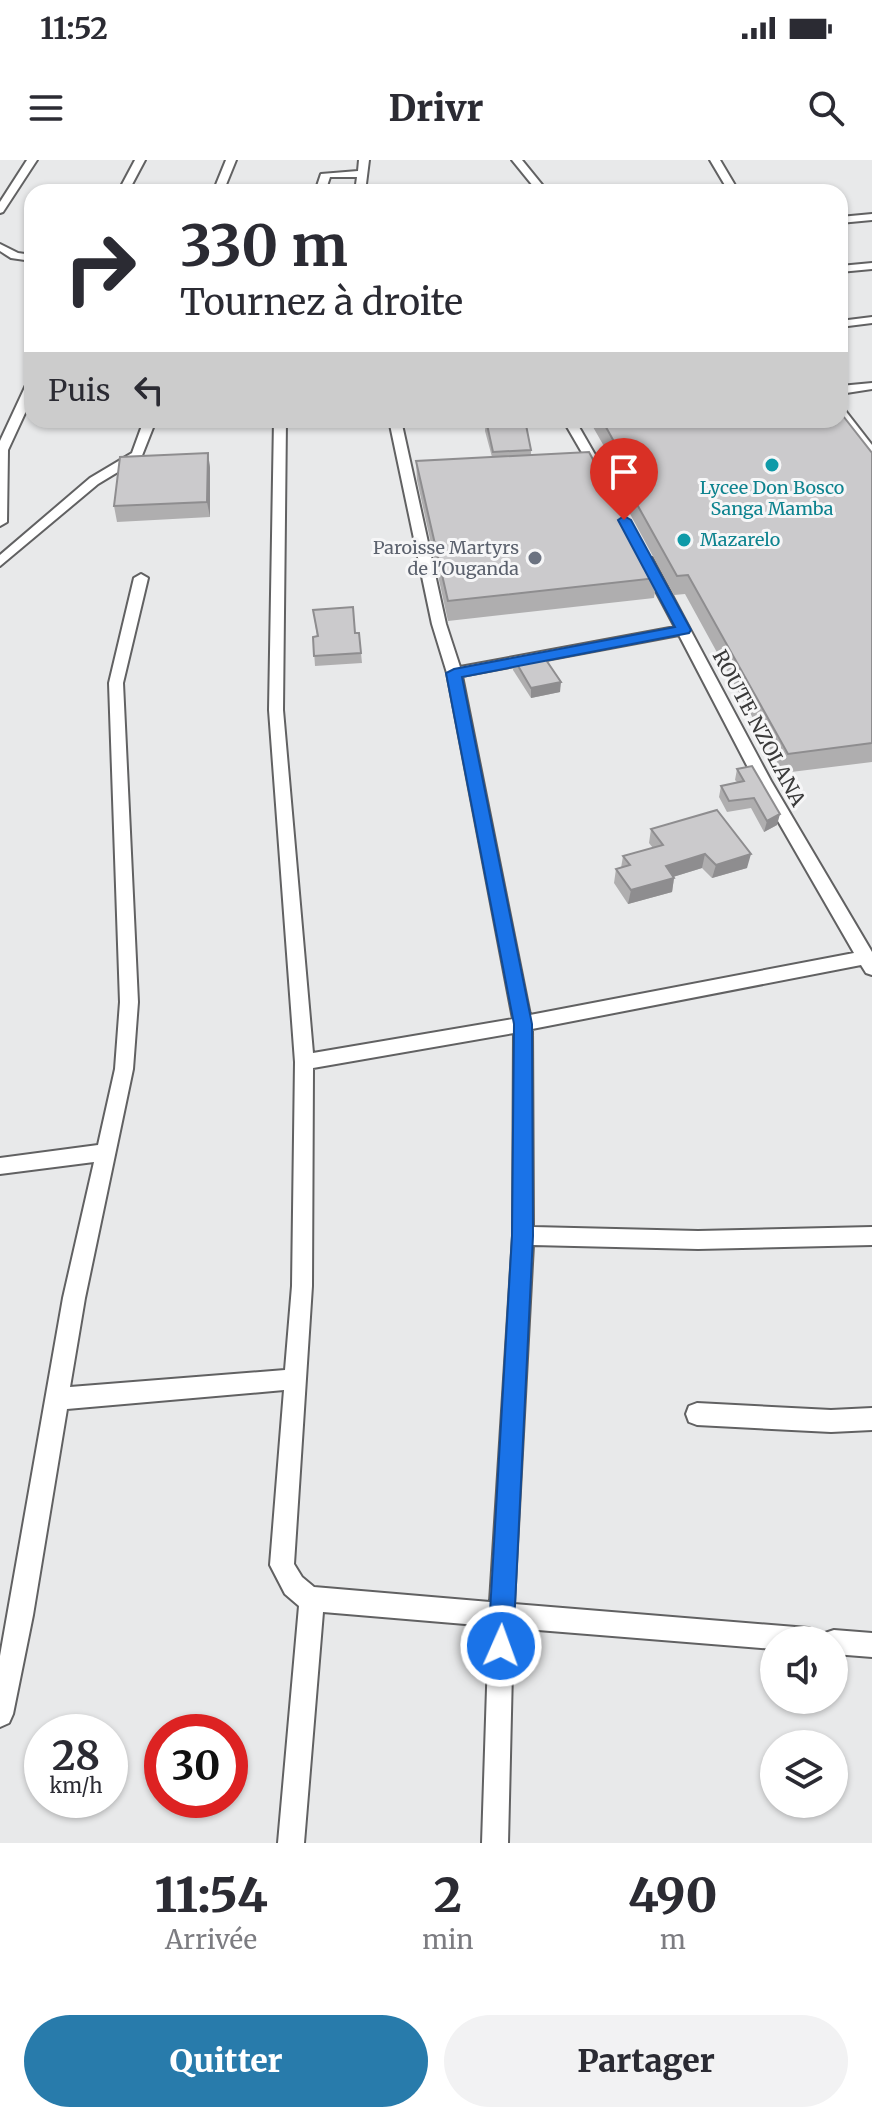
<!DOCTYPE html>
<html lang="fr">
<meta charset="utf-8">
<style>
:root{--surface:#fff;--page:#f2f2f3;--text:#2b2b33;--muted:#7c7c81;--accent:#287bab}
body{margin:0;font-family:Merriweather,serif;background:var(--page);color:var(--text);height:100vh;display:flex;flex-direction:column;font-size:30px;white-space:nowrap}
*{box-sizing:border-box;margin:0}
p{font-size:26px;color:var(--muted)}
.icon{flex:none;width:44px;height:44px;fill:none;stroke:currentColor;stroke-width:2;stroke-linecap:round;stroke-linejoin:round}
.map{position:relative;height:1683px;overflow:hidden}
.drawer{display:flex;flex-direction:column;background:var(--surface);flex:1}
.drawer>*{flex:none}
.guide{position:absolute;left:24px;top:24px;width:824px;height:244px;border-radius:24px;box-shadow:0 2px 6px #0004;background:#fff;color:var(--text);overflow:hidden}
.tools{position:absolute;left:760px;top:1466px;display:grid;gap:16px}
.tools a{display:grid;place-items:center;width:88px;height:88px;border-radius:50%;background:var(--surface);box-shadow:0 2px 6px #0004;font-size:40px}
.speed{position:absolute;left:24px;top:1554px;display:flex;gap:16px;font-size:40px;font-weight:700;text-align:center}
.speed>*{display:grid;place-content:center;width:104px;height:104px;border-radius:50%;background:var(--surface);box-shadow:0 2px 6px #0004;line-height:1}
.speed small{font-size:20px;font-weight:400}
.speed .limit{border:12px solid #d22;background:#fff;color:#111}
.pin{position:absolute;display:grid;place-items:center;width:68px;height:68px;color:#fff;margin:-82px -34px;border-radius:50% 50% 50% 0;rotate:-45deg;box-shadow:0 0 8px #0007}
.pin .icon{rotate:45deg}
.me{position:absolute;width:88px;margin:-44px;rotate:2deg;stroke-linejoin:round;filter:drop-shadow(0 0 6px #0008)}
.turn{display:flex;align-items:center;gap:28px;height:168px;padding:0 24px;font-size:36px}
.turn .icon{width:104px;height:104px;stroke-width:2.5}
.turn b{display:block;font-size:56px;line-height:68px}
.then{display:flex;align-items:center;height:76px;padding:0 24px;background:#0003;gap:16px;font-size:30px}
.eta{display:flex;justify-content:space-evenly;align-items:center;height:136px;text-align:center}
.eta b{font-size:48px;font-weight:800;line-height:56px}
.action{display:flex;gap:16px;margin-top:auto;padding:16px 24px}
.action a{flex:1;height:92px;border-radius:48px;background:var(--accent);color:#fff;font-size:32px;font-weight:800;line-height:92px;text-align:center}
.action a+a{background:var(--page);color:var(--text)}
.status{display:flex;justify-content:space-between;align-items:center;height:56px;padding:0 40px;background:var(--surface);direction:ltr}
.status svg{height:22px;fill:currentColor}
header{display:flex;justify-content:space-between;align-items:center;height:104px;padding:0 24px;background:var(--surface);font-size:36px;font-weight:800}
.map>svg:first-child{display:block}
</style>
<div class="status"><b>11:52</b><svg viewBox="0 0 49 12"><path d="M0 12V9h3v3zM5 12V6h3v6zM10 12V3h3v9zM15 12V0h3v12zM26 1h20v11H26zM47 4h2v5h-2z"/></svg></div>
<header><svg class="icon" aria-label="menu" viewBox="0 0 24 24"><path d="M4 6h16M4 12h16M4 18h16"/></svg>Drivr<svg class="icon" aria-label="search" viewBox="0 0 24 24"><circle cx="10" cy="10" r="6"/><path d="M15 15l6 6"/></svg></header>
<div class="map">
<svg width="872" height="1683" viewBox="0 0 872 1683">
<rect width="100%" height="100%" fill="#e8e9ea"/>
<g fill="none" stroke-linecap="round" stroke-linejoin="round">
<g stroke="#616162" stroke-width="4">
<g id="street">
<polygon points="27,0 37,0 3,52 0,53 0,42"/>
<polygon points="135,0 145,0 128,32 118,32"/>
<polygon points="226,0 236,0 223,32 213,32"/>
<polygon points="359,0 369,0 365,32 355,32 357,17 330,17 325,32 315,32 321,14 358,11"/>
<polygon points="512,0 522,0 548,32 538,32"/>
<polygon points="710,0 720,0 739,32 729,32"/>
<polygon points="872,54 872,60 840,63 840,57"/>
<polygon points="0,84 18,93 32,95 32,101 11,98 0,91"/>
<polygon points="872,103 872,109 840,112 840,106"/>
<polygon points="872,157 872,163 840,167 840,161"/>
<polygon points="32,222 32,238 8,290 7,362 0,366 0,281 26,225"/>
<polygon points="872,223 872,229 840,234 840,226"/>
<polygon points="840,248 844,249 872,285 872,297 868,296 840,260"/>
<polygon points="144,260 156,260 141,298 98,324 0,406 0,395 90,318 132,293"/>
<path d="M274,260H286L283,550L313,893L513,859L447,513L432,464L389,260H401L446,464L460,507L675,467L640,401L642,398H652L771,621L872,792V815L866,813L861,805L532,869L533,1067L698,1071L872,1067V1085L698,1089L533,1085L514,1444L808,1468L817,1471L820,1480H774V1489L513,1468L508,1683H482L489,1466L323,1452L304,1683H278L299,1446L285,1434L270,1405L284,1230L67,1249L33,1455L13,1554L9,1563L0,1567V1496L63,1138L94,1002L0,1014V998L98,985L115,909L120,842L109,523L134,418L141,414L148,418L123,523L138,842L133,909L85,1138L70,1227L285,1210L292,1126L295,902L269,550ZM679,475L755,621L854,793L530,855L462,516ZM514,873L513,1076L490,1442L314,1427L302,1417L294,1404L312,1126L313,908Z"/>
<polygon points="563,260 575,260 605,312 603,315 595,315"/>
<polygon points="697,1243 831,1250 872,1248 872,1270 831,1272 697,1265 689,1262 686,1254 689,1246"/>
<polygon points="834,1470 872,1473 872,1497 834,1494 834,1480 823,1480 825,1473"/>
</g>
</g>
<use href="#street" fill="#fff" fill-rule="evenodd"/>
</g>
<g fill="#afaeaf">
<polygon points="486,260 531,290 531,295 657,418 654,438 448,461 417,320 416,301 492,297 485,271"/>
<polygon points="589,260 840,260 872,293 872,602 783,613 685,434 674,435 604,306 605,288"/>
<polygon points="208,293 210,308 210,357 117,362 114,346"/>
<polygon points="313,450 355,473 361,493 362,503 315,506 313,477 317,476"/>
<polygon points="514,499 560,532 531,538 513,510"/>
<polygon points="737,609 777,665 764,672 751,648 727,652 719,637 721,626 737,622 735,620"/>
<polygon points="651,669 747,708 712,718 702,708 673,717 674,718 672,732 628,744 614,723 616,709 621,708 623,696 653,688 649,683"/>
</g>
<g fill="#8e8d8f">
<polygon points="208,293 210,308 210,357 207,342"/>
<polygon points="561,522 560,532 531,538 531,528"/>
<polygon points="780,654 777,665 764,672 767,661"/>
<polygon points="705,694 702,708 663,720 666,706"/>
<polygon points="751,694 747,708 712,718 716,705"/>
<polygon points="674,718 672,732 628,744 631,730"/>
</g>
<g fill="#cbcacc" stroke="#8e8d8f" stroke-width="2">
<polygon points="840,252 872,293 872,583 788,594 688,415 677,416 605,287 617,287 602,260 840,260"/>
<polygon points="486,260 525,260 531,290 493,292"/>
<polygon points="589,292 657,418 448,441 416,301"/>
<polygon points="208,293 207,342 114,346 120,297"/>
<polygon points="353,447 355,473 359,473 361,493 314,496 313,477 318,476 313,450"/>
<polygon points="542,494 561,522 531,528 514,499"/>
<polygon points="752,606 780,654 767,661 754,638 729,641 721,626 744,621 737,609"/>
<polygon points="717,650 751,694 716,705 705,694 666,706 674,718 631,730 616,709 630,705 623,696 663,685 651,669"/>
</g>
<polygon fill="#1a73e8" stroke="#114b97" stroke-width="2" points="624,356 631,360 691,470 689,473 462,517 532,864 533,1076 513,1486 509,1495 501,1499 492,1495 488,1486 512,1076 514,864 446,513 454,509 675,467 618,360"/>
<g fill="#0f9aa8" stroke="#f6f6f7" stroke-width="3">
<circle cx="772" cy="305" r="8"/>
<circle cx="684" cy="380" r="8"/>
</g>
<circle fill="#6b7280" stroke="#f6f6f7" stroke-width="3" cx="535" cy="398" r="8"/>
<g text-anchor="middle" stroke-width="6" stroke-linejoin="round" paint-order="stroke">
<g font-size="18" fill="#0d838f" stroke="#f6f6f7">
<text x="772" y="334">Lycee Don Bosco<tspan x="772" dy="21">Sanga Mamba</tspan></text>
<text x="700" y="386" text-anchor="start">Mazarelo</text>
</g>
<g font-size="18" fill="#5b616d" stroke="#f6f6f7" text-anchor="end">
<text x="519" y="394">Paroisse Martyrs<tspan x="519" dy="21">de l'Ouganda</tspan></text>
</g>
<g font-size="20" fill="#3a3a3a" stroke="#f6f6f7">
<text transform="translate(759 568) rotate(62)" y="7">ROUTE NZOLANA</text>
</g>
</g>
</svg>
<div class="tools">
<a><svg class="icon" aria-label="sound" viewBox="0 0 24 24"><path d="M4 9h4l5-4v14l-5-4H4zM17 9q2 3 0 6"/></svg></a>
<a><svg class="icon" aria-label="layers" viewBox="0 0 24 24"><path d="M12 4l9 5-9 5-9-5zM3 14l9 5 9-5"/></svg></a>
</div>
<div class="speed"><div>28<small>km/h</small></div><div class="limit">30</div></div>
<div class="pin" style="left:624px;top:360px;background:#d93025"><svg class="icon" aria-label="arrive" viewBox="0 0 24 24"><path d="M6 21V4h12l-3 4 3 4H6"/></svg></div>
<svg class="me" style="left:501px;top:1486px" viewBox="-20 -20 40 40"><circle r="17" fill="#1a73e8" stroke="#fff" stroke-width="3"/><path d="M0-11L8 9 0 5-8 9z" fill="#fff"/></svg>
<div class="guide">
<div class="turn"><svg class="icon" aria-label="right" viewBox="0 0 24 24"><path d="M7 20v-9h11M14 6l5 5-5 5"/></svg><div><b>330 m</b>Tournez à droite</div></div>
<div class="then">Puis<svg class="icon" aria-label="left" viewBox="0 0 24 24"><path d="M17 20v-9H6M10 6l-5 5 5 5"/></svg></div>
</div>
</div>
<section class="drawer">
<div class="eta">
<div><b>11:54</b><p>Arrivée</p></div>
<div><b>2</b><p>min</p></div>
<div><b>490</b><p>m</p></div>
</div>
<div class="action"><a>Quitter</a><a>Partager</a></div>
</section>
